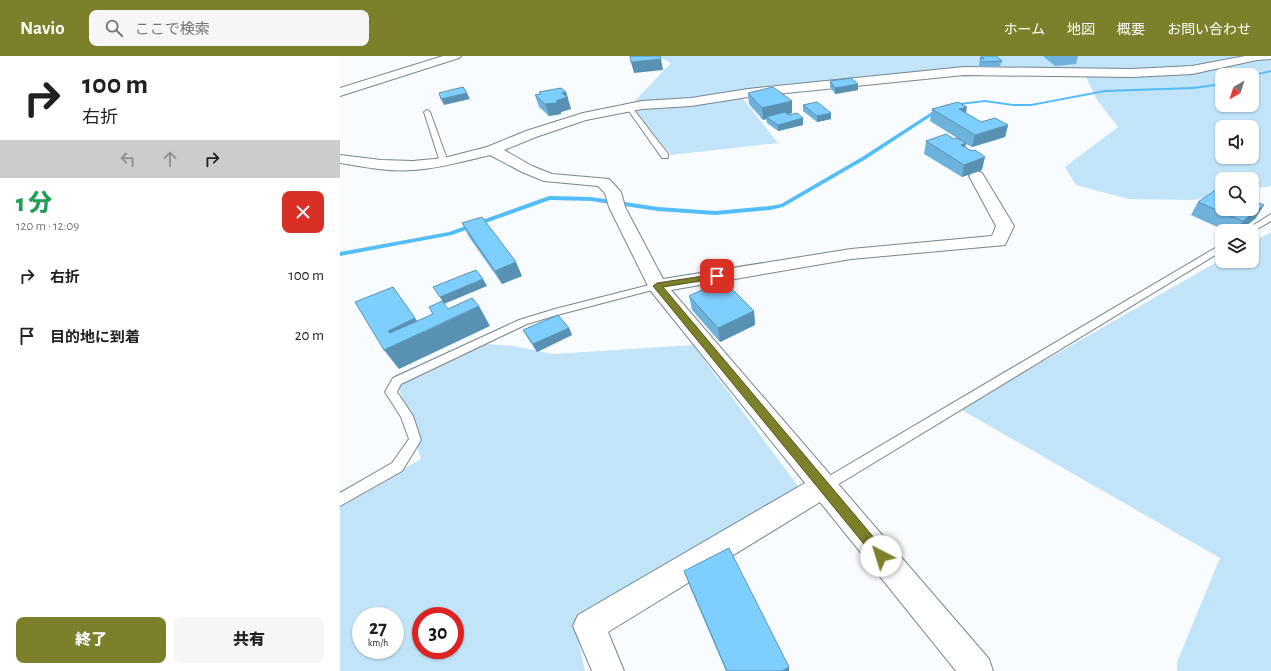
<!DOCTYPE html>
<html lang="ja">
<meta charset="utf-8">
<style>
:root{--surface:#fff;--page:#f6f6f6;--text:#202124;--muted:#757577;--accent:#7c802a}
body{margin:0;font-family:"Alegreya Sans","Noto Sans JP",sans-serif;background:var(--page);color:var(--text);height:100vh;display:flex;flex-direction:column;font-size:15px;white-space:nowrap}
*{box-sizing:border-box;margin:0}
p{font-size:13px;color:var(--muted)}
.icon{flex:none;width:22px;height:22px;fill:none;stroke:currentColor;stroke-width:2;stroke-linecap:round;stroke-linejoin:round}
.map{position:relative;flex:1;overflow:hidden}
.sheet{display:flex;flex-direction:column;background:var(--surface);width:340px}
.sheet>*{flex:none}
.hud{background:#fff;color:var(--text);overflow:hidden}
.needle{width:26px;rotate:219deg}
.tools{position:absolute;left:875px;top:12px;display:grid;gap:8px}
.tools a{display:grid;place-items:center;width:44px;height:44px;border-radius:8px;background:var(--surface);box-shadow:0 1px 3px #0004;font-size:20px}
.speed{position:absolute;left:12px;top:551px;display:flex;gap:8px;font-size:20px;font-weight:700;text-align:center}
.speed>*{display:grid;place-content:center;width:52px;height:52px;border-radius:50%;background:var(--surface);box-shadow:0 1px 3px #0004;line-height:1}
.speed small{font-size:10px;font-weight:400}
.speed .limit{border:6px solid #d22;background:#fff;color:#111}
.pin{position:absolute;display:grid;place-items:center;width:34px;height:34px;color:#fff;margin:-17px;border-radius:8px;box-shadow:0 2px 6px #0006}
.me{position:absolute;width:44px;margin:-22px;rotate:320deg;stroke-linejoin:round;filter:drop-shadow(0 0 3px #0008)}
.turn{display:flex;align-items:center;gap:14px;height:84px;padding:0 16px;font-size:18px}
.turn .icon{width:52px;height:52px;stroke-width:2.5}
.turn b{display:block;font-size:28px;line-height:34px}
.lanes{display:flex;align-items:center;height:38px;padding:0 16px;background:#0003;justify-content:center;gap:20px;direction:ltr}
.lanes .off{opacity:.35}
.round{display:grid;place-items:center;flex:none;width:42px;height:42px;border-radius:8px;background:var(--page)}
.headline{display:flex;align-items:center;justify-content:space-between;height:68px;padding:0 16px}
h1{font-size:24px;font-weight:800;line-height:30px;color:#1e9e55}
.button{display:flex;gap:8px;margin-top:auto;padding:8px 16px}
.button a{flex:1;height:46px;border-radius:8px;background:var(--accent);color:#fff;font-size:16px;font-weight:800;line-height:46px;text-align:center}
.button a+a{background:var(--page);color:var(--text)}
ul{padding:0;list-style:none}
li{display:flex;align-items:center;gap:12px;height:60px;padding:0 16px}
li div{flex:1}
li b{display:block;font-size:15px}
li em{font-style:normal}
header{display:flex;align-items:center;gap:24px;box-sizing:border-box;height:56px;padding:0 20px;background:var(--accent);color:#fff}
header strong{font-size:19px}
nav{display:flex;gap:22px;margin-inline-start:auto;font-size:14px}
.search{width:280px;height:36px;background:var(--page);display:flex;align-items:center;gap:10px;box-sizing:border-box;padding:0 14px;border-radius:8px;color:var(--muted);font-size:15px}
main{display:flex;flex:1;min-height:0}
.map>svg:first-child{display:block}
</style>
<header>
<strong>Navio</strong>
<div class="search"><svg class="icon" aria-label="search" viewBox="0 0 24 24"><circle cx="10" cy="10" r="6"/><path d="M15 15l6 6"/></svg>ここで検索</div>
<nav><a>ホーム</a><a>地図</a><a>概要</a><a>お問い合わせ</a></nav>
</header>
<main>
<section class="sheet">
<div class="hud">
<div class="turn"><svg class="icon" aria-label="right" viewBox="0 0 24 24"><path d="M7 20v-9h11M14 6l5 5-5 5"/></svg><div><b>100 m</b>右折</div></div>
<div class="lanes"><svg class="icon off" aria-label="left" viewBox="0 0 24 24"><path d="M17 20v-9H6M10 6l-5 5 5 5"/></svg><svg class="icon off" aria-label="ahead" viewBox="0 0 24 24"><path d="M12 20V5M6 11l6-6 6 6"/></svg><svg class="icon" aria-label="right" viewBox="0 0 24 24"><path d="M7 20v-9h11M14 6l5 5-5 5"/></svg></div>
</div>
<div class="headline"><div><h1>1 分</h1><p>120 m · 12:09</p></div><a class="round" style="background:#d93025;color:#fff"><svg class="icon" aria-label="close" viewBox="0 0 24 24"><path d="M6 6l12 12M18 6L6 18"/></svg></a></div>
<ul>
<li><svg class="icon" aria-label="right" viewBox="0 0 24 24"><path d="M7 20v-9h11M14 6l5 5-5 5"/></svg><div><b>右折</b></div><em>100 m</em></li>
<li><svg class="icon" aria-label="arrive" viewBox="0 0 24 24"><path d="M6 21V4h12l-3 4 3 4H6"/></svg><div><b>目的地に到着</b></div><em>20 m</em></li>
</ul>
<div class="button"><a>終了</a><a>共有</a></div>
</section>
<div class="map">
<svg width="931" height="615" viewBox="0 0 931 615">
<rect width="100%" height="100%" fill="#f9fcfe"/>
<g fill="#c2e4f9" fill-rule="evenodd">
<path d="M317,0H931V130L912,133V123H882V139L852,144L789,143L736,129L725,111L778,71L757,44L746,21L717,16L606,14L400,39L438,87L331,99L289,51L331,7ZM882,19H912V49H882ZM882,71H912V101H882Z"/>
<polygon points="931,176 931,615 837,615 837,606 880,502 620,353 882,203 882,205 912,205 912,186"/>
<path d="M131,287L173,290L213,298L353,289L458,430L237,578L245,615H0V447L81,403L55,319ZM21,560H55V594H21ZM81,560H115V594H81Z"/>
</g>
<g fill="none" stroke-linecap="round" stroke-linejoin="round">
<g fill="#52bdf8" fill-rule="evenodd">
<polygon points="931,14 931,16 912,20 912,19 910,19"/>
<polygon points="882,27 882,29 853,33 765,36 691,50 673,50 645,46 611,50 609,49 611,48 645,44 673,48 691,48 765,34 853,31"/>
<polygon points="598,52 602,53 526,103 443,151 430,154 375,159 318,155 251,145 210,144 112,179 0,200 0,196 109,176 209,140 251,141 318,151 375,155 430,150 441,148 522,101"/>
</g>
<g stroke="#76858e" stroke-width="2">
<g id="lane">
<polygon points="287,50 291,50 328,98 328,102 322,102 286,51"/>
<polygon points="87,54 90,56 108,106 107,108 104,108 100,106 84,56"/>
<polygon points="931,158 931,165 912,176 912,175 904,175"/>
<polygon points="882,188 882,195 489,434 484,436 479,434 477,430 479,426"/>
<polygon points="317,227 322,230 320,232 217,259 187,268 61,328 57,336 73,360 81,384 62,415 0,450 0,437 52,407 69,383 61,361 45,336 53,322 179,264 215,253"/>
</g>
</g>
<g stroke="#76858e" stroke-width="2">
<path id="street" d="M905,0H931V3L917,4L852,18L792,21L624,19L408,41L351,50L302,53L246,64L196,81L164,94L192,110L212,118L269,123L281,136L285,151L323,223L511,193L652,180L656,170L629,120L632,117L637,115L642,117L674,170L665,189L511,203L331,234L649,603L653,615H616L480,446L268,576L284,615H252L233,570L238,559L465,427L310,234L269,151L265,137L258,130L204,125L182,116L150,99C125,105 100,112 74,114C49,116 24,111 0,107V99L41,104L73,105L104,102L147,91L186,75L243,57L302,45L351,42L408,33L624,11L792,13L852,10Z"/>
</g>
<g stroke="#76858e" stroke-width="2">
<polygon id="secondary" points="103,0 121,0 119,2 0,40 0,32"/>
</g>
<use href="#lane" fill="#fff" fill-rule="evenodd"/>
<use href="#street" fill="#fff" fill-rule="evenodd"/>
<use href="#secondary" fill="#fff" fill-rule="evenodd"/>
</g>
<g fill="#6db2da">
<polygon points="641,0 656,0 662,5 660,10 639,11 639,8"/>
<polygon points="703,0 738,0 736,8 715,10"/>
<polygon points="490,25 518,28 518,34 495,38 490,31"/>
<polygon points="199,36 226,36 231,53 221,56 221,58 209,60 199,51 195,39 200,38"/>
<polygon points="408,37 452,57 448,58 449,59 463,62 463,69 438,75 427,67 426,63 423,64 409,48"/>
<polygon points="463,49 491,63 477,66 463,55"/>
<polygon points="592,53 626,57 641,66 668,69 665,81 632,91 626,88 625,91 642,114 622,121 584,98 586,85 614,83 617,82 590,65"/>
<polygon points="858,146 924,149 915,163 899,175 886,175 851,159"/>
<polygon points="122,167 182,220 162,228 129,181"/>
<polygon points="349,240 414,255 415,269 380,286 352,254"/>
<polygon points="229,272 232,279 197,296 187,281 183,274"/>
<polygon points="344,515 449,611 449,615 386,615 350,531"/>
</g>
<g fill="#5991b2">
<polygon points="321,3 323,14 294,17 291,6"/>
<polygon points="518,28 518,34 495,38 495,32"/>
<polygon points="226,36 231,53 221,56 221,58 209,60 205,48 216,45 222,37"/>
<polygon points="127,37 130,43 104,49 101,43"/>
<polygon points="452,45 452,57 429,63 426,61 426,63 423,64 422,52"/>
<polygon points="627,51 625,63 619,53"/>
<polygon points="491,57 491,63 477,66 477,60"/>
<polygon points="463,62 463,69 438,75 438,69"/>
<polygon points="668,69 665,81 632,91 635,79"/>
<polygon points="626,87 624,99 621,89"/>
<polygon points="645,101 642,114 622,121 624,109"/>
<polygon points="924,149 915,163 899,175 896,175 903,165"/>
<polygon points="176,206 182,220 162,228 155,215"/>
<polygon points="143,223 147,230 104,248 100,241"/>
<polygon points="139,250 150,270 59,313 44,294 48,275 75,262 84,276"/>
<polygon points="414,255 415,269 380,286 378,272"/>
<polygon points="229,272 232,279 197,296 193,288"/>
<polygon points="449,611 449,615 442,615"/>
</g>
<g fill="#7fcffe" stroke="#5991b2">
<polygon points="290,0 320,0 321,3 291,6"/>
<polygon points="641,0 656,0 662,5 641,6 640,2 644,3"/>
<polygon points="511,22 518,28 495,32 490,25"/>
<polygon points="123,31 127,37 101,43 99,37"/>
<polygon points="433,31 452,45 422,52 408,37"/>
<polygon points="221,32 226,36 222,37 227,41 216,45 218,47 205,48 195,39 201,38 199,36"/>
<polygon points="477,46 491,57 477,60 463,49"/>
<polygon points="618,46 627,51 619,53 641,66 655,62 668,69 635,79 592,53"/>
<polygon points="445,56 449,59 457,57 463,62 438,69 426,61"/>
<polygon points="606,78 614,83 617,82 626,87 621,89 632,95 635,94 645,101 624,109 586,85"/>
<polygon points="880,131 882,132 882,153 912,153 912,144 924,149 903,165 858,146"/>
<polygon points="142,161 176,206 155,215 122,167"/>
<polygon points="136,214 143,223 100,241 93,231"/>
<polygon points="383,224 414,255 378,272 349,240"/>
<polygon points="53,231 75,262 48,275 50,277 93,258 89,251 102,245 108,253 132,242 139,250 44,294 15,246"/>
<polygon points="218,259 229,272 193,288 183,274"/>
<polygon points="389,492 449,611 442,615 387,615 344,515"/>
</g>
<polygon fill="#7c802a" stroke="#51531b" points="377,218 379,218 379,222 323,231 546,496 547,500 546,504 541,505 537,504 313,230 317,227"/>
</svg>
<div class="tools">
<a><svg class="needle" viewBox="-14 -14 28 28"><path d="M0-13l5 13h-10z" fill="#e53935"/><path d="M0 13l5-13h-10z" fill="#757577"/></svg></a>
<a><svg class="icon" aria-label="sound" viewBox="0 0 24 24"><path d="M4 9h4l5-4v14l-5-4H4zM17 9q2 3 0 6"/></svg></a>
<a><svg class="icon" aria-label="search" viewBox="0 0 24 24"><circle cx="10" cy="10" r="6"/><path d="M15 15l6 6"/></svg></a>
<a><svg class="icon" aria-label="layers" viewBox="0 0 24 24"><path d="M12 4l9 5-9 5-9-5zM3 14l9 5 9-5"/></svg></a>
</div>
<div class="speed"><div>27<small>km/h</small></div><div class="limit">30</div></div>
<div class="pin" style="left:377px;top:220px;background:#d93025"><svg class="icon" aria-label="arrive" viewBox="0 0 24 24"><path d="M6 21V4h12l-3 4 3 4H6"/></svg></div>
<svg class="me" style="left:541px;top:500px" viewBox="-20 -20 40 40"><circle r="19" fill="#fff"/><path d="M0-13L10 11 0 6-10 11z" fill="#7c802a"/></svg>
</div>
</main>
